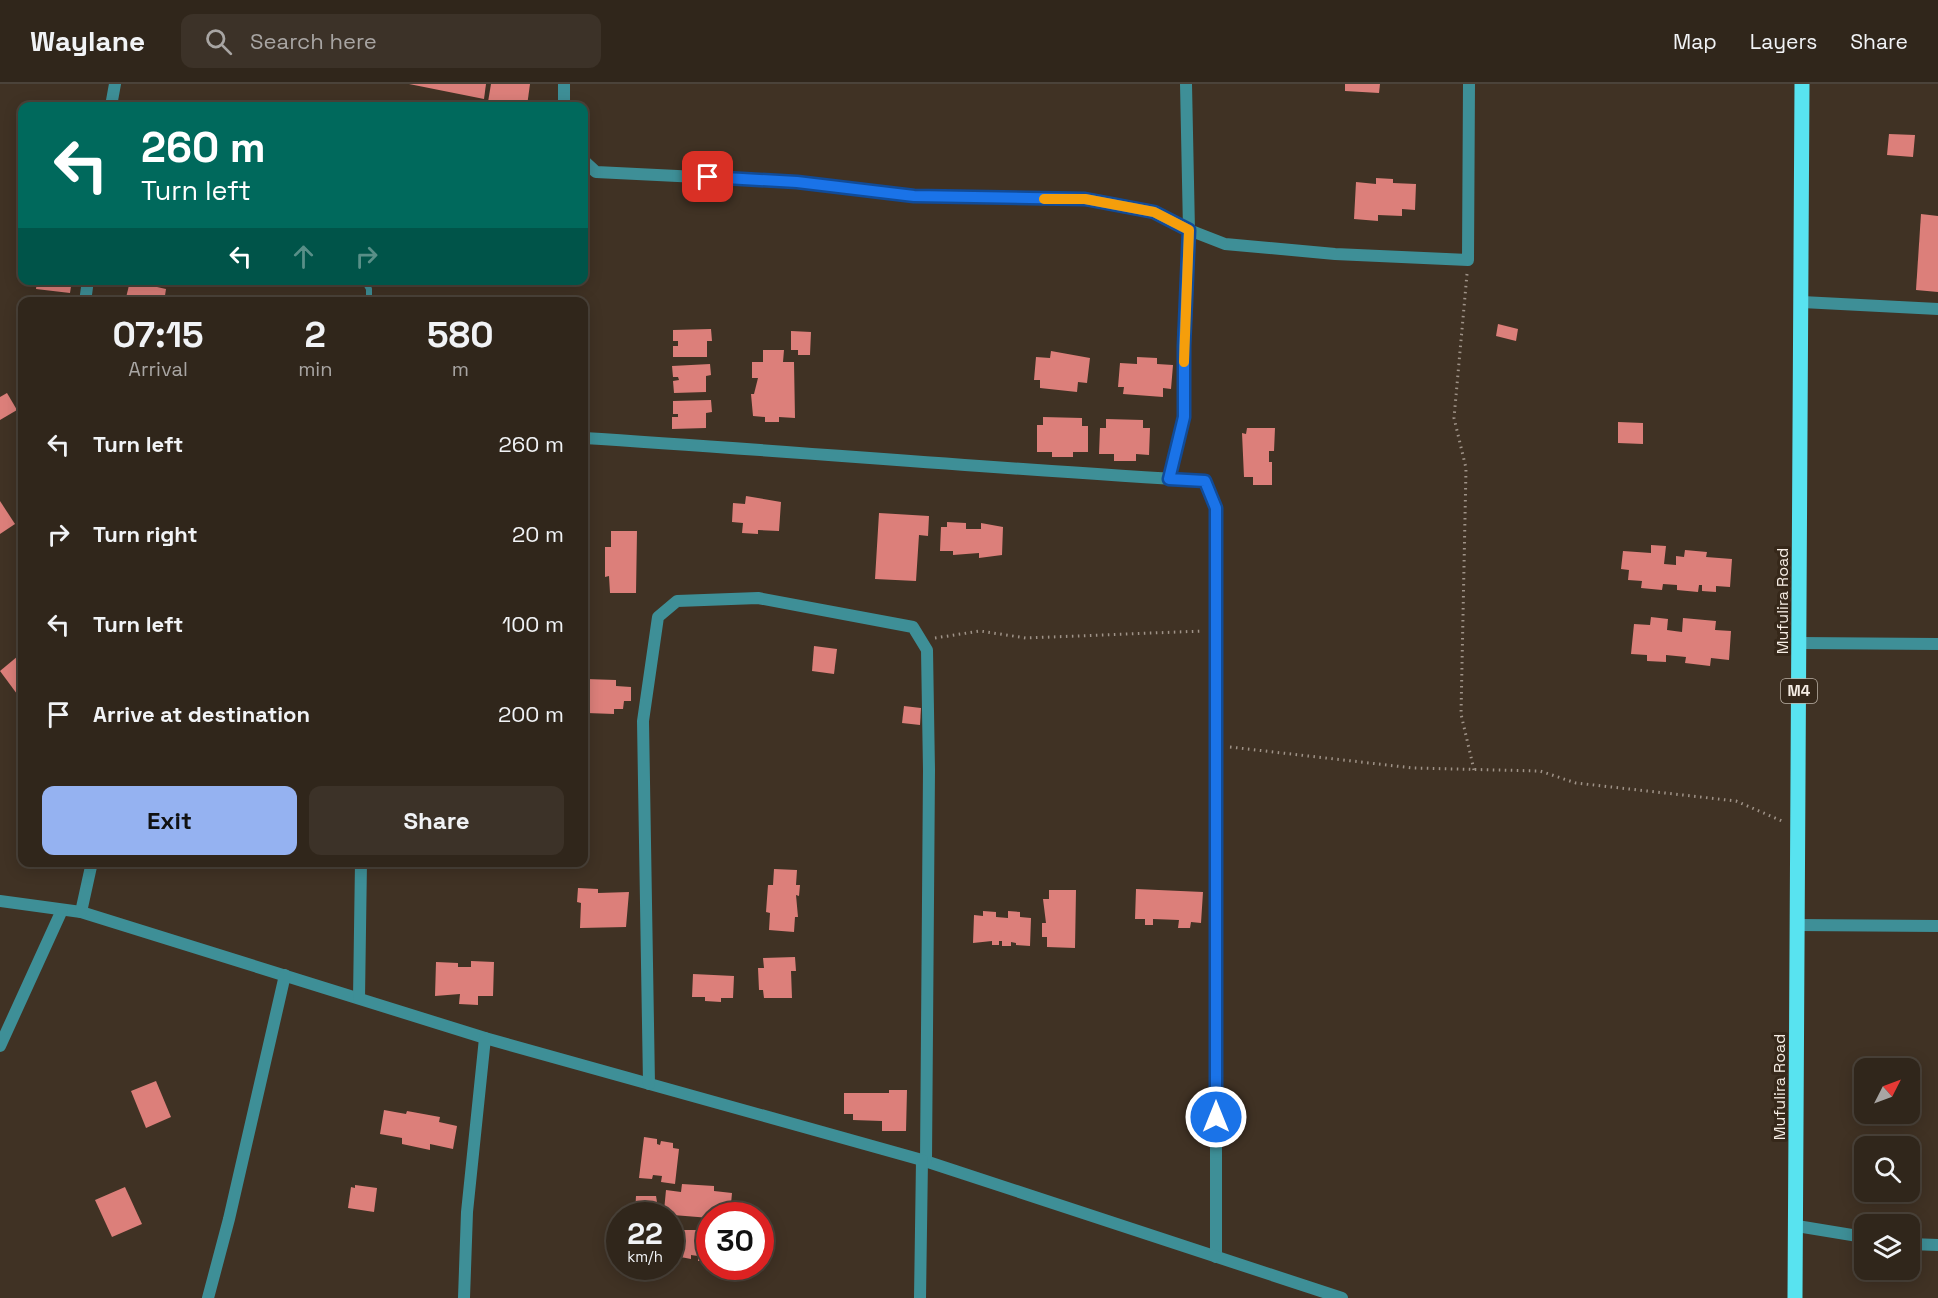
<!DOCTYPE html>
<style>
:root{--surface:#30261b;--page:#3c3228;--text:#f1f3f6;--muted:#a8a5a3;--line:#4b433a;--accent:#95b2f1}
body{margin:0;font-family:"Space Grotesk",sans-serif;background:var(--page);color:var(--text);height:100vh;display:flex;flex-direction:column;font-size:22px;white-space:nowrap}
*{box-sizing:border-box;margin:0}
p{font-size:20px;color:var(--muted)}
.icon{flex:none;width:33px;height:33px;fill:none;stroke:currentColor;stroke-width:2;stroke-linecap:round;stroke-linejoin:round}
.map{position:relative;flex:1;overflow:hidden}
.drawer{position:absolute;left:18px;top:213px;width:570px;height:570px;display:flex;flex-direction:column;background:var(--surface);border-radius:12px;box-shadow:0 3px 15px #0003,0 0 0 2px var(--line)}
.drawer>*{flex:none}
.top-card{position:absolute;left:18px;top:18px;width:570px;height:183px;border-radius:12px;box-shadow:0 3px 15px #0003,0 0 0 2px var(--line);background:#00695c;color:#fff;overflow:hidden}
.needle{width:39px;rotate:48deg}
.buttons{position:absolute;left:1854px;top:974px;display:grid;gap:12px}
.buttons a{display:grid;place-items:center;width:66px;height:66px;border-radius:12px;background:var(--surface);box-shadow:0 3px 15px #0003,0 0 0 2px var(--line);font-size:30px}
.speed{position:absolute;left:606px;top:1118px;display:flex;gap:12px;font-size:30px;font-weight:700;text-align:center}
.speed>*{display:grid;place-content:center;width:78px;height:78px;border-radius:50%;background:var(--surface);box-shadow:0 3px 15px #0003,0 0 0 2px var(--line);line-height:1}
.speed small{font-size:15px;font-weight:400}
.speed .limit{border:9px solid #d22;background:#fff;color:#111}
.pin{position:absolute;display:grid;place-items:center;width:51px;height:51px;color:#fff;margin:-26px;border-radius:12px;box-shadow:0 3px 9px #0006}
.me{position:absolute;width:66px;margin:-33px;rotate:0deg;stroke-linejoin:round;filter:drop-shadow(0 0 4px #0008)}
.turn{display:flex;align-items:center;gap:21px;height:126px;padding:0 24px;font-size:27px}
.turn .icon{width:78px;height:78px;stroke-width:2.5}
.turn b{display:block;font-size:42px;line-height:51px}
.lanes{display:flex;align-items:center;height:57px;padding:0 24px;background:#0003;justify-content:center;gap:30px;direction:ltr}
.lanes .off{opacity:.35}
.eta{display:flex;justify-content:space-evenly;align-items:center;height:102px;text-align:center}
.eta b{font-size:36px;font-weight:800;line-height:42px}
.primary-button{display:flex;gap:12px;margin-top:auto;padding:12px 24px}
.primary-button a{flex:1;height:69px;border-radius:12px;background:var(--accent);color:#111;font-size:24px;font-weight:800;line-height:69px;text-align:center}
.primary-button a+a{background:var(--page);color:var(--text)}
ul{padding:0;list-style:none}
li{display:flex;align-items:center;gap:18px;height:90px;padding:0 24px}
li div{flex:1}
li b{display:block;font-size:22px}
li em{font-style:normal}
header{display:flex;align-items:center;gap:36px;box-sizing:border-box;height:84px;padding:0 30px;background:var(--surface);border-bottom:2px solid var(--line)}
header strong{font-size:28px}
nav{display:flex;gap:33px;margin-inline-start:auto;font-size:21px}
.search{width:420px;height:54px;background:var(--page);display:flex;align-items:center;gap:15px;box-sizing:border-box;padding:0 21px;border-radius:12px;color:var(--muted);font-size:22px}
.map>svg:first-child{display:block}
</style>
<header>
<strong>Waylane</strong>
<div class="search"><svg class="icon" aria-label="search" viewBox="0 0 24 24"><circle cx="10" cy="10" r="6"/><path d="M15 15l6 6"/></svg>Search here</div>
<nav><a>Map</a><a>Layers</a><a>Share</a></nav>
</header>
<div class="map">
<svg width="1938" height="1214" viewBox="0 0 1938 1214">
<rect width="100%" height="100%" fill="#403224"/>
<g fill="#dc7f7a">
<polygon points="409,0 486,0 484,15"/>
<polygon points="491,0 530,0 527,22 488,18"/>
<polygon points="1345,0 1380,0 1379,9 1345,7"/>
<polygon points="1889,50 1915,51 1913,73 1887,71"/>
<polygon points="1376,94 1393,95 1393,99 1416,100 1415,126 1402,125 1402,132 1378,131 1378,137 1354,135 1356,98 1376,100"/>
<polygon points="1921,130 1938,132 1938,208 1916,206"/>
<polygon points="37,196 72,196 70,209 36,205"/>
<polygon points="130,197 166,205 164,218 125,218"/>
<polygon points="61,211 61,218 41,218 40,212"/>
<polygon points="1498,240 1518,245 1516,257 1496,252"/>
<polygon points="711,245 712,257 707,257 707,273 673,273 673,262 678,262 678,257 673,257 673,246"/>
<polygon points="791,247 811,248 810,271 798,271 798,266 791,266"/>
<polygon points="763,266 784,266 783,278 794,278 795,334 779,333 779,338 765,338 765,333 753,332 751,310 754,310 758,294 752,294 752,278 763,278"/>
<polygon points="1051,267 1090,274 1087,299 1078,298 1077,308 1040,304 1040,296 1034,296 1036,273 1050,274"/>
<polygon points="1137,273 1157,274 1157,280 1173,281 1171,305 1163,304 1163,313 1123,310 1124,303 1118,303 1120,279 1137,280"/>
<polygon points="710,280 711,291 706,292 706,308 674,309 673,297 679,296 678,293 673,293 672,282"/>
<polygon points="7,309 17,326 0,336 0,313"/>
<polygon points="711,316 712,328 706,329 706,344 672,345 672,333 678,333 678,330 673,330 673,317"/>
<polygon points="1043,333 1082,334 1082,342 1088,342 1088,368 1073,368 1073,373 1052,373 1052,368 1037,368 1037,341 1043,341"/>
<polygon points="1106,335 1143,336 1143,344 1150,344 1149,371 1136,370 1136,377 1114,377 1114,370 1099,370 1100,344 1106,344"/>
<polygon points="1618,338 1643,339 1643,360 1618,359"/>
<polygon points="1247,344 1275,344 1274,367 1269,367 1269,378 1272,378 1272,401 1253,401 1253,393 1244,393 1242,349 1246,350"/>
<polygon points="746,412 781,418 779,447 758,446 758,450 742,449 743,439 732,438 733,419 745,420"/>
<polygon points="0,417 15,440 0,450"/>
<polygon points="879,429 929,432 928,452 919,451 916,497 875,495"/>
<polygon points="947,438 966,439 966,445 981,445 981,439 1003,443 1002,471 979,474 979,469 953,471 953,467 940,467 941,443 947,443"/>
<polygon points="611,447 637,447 636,509 610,509 609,492 605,493 605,463 611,463"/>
<polygon points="1651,461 1666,462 1664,480 1676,481 1676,472 1684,473 1685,466 1707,468 1706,473 1732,475 1730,503 1716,502 1716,508 1702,507 1702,501 1699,501 1698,508 1677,506 1677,501 1663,500 1662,506 1641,504 1642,497 1628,496 1629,486 1621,485 1623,467 1651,469"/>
<polygon points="1651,533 1668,535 1667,546 1682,548 1683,534 1716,537 1715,546 1731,547 1729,576 1711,574 1710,582 1685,579 1686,573 1666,571 1666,578 1647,577 1647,571 1631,570 1634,540 1650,541"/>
<polygon points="814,562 837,565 834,590 812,587"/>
<polygon points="18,572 22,578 22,612 20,614 0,587"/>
<polygon points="586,595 616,596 616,602 631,603 631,617 624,617 623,625 614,625 614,630 587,629 587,624 584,624 584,599 586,600"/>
<polygon points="904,622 921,624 920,641 902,639"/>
<polygon points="774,785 797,786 796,801 800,801 799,812 796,811 798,833 795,833 794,848 769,846 770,829 766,828 768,801 773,801"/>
<polygon points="578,804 598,805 598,809 629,808 626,843 580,844 581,819 577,818"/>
<polygon points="1136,805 1203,808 1201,839 1191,838 1190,844 1178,844 1179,836 1153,835 1153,841 1145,841 1145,835 1135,835"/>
<polygon points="1049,806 1076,806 1075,864 1047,863 1047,853 1042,853 1042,839 1046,839 1043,815 1049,815"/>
<polygon points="983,827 996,828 996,833 1008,834 1008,827 1020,828 1020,833 1031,834 1030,862 1016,861 1016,859 1011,858 1011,862 1002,862 1002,857 999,857 999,861 992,861 992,857 973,859 974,831 983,832"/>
<polygon points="795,873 796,887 791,887 792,914 764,914 763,906 759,906 758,884 764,884 763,874"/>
<polygon points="471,877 494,878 493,912 478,912 478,921 459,920 460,910 435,912 436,878 458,879 458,883 471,883"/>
<polygon points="693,890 734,892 733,914 721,914 721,918 705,917 705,913 692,913"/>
<polygon points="156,997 171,1033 146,1044 131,1007"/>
<polygon points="889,1006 907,1006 906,1047 882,1047 882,1037 853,1036 853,1030 844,1030 844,1009 889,1009"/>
<polygon points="384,1026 406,1030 407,1027 440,1033 439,1038 457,1042 453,1065 430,1060 430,1066 402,1060 402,1054 380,1050"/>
<polygon points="644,1053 657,1055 657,1060 660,1061 661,1057 673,1059 673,1064 679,1065 675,1100 661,1098 662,1092 653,1091 652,1095 639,1094"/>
<polygon points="682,1100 714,1102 714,1107 732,1109 730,1131 710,1131 710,1134 673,1131 674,1128 664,1127 666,1106 681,1108"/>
<polygon points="355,1101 377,1104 374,1128 348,1124 351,1103 355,1104"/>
<polygon points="125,1103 142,1140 112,1153 95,1116"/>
<polygon points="636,1112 656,1112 659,1131 635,1131"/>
<polygon points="671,1146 710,1146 709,1177 698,1177 698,1172 691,1171 691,1175 670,1171"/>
</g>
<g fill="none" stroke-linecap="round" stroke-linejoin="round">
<g stroke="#9f9388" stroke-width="3" stroke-dasharray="1.5 4.5" stroke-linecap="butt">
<polyline points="1467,190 1454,334 1466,384 1461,630 1474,686"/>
<polyline points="935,554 980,547 1026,554 1203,547"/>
<polyline points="1230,663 1413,684 1540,687 1576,699 1736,717 1782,737"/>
</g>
<polyline stroke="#3e8f97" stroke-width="6" points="364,196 369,205 369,218"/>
<g stroke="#3e8f97" stroke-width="12">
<polyline points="111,22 115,0"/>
<polyline points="564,22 564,0"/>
<polyline points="584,77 596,88 797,98 914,112 1085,115 1154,128 1189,146 1186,0"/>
<polyline points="85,218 88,196"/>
<polyline points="1802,218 1938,225"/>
<path d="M584,354C791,367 998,385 1205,397L1216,424V1173"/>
<polyline points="1169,395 1184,333 1183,262 1189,146 1225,160 1335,170 1468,176 1469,0"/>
<polyline points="1799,559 1938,560"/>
<polyline points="0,817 81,828 485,954 922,1076 1342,1214"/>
<polyline points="81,828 92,778"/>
<polyline points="1797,841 1938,842"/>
<polyline points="359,914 361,778"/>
<polyline points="0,962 62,826"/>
<polyline points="649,1000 643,637 658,533 677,517 758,514 913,543 927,566 929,686 926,1077"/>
<polyline points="1797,1142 1864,1153"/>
<polyline points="1910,1160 1938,1161"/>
<polyline points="208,1214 229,1135 285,891"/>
<polyline points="464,1214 467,1128 485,954"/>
<polyline points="920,1214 922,1076"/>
</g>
<polyline stroke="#58e3f0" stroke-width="15" points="1795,1214 1802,0"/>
</g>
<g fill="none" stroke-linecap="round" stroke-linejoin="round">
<g stroke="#114b97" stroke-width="15">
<polyline id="route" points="708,93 797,98 914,112 1085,115 1154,128 1189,146 1184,262 1184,333 1169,395 1205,397 1216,424 1216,1033"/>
</g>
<use href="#route" stroke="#1a73e8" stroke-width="10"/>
<polyline stroke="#f59e0b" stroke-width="10" points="1044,115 1085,115 1154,128 1189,146 1184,278"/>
</g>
<g text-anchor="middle" stroke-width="6" stroke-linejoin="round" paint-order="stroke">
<rect fill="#36281a" stroke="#bcb2a7" stroke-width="1.5" x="1781" y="595" width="36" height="24" rx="4.5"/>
<g font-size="15" font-weight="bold" fill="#f6ede4">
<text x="1799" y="612">M4</text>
</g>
<g font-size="16" fill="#f6ede4" stroke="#36281a">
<text transform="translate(1782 517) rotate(-90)" y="6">Mufulira Road</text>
<text transform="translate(1779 1003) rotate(-90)" y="6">Mufulira Road</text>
</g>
</g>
</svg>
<div class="buttons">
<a><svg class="needle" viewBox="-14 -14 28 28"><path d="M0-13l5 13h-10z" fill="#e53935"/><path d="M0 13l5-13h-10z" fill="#a8a5a3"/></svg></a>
<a><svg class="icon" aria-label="search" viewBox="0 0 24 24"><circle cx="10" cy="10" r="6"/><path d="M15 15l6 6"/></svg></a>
<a><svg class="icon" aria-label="layers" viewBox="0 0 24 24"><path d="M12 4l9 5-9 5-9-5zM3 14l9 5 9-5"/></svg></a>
</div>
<div class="speed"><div>22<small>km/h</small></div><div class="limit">30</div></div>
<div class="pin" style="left:708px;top:93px;background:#d93025"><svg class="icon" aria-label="arrive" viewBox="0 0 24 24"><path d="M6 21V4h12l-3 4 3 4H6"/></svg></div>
<svg class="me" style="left:1216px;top:1033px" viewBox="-20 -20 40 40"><circle r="17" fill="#1a73e8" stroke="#fff" stroke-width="3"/><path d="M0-11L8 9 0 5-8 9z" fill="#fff"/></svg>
<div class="top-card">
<div class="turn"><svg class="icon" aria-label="left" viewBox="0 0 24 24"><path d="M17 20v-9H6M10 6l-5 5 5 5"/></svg><div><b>260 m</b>Turn left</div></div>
<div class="lanes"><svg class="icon" aria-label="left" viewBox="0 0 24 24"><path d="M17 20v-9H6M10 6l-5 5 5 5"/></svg><svg class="icon off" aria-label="ahead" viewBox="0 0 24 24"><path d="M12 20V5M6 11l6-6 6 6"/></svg><svg class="icon off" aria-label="right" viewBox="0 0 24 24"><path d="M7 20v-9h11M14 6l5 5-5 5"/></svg></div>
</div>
<section class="drawer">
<div class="eta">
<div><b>07:15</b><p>Arrival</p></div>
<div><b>2</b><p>min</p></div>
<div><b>580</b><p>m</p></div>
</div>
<ul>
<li><svg class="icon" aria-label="left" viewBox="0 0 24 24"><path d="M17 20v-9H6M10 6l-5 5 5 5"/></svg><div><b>Turn left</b></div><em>260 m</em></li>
<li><svg class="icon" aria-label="right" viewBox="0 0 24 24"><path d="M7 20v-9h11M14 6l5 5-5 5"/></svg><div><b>Turn right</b></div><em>20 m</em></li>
<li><svg class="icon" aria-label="left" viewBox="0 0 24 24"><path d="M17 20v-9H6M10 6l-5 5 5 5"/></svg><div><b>Turn left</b></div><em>100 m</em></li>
<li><svg class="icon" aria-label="arrive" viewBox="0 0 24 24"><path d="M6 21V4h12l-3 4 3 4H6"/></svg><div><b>Arrive at destination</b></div><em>200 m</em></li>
</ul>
<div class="primary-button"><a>Exit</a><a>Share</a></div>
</section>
</div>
